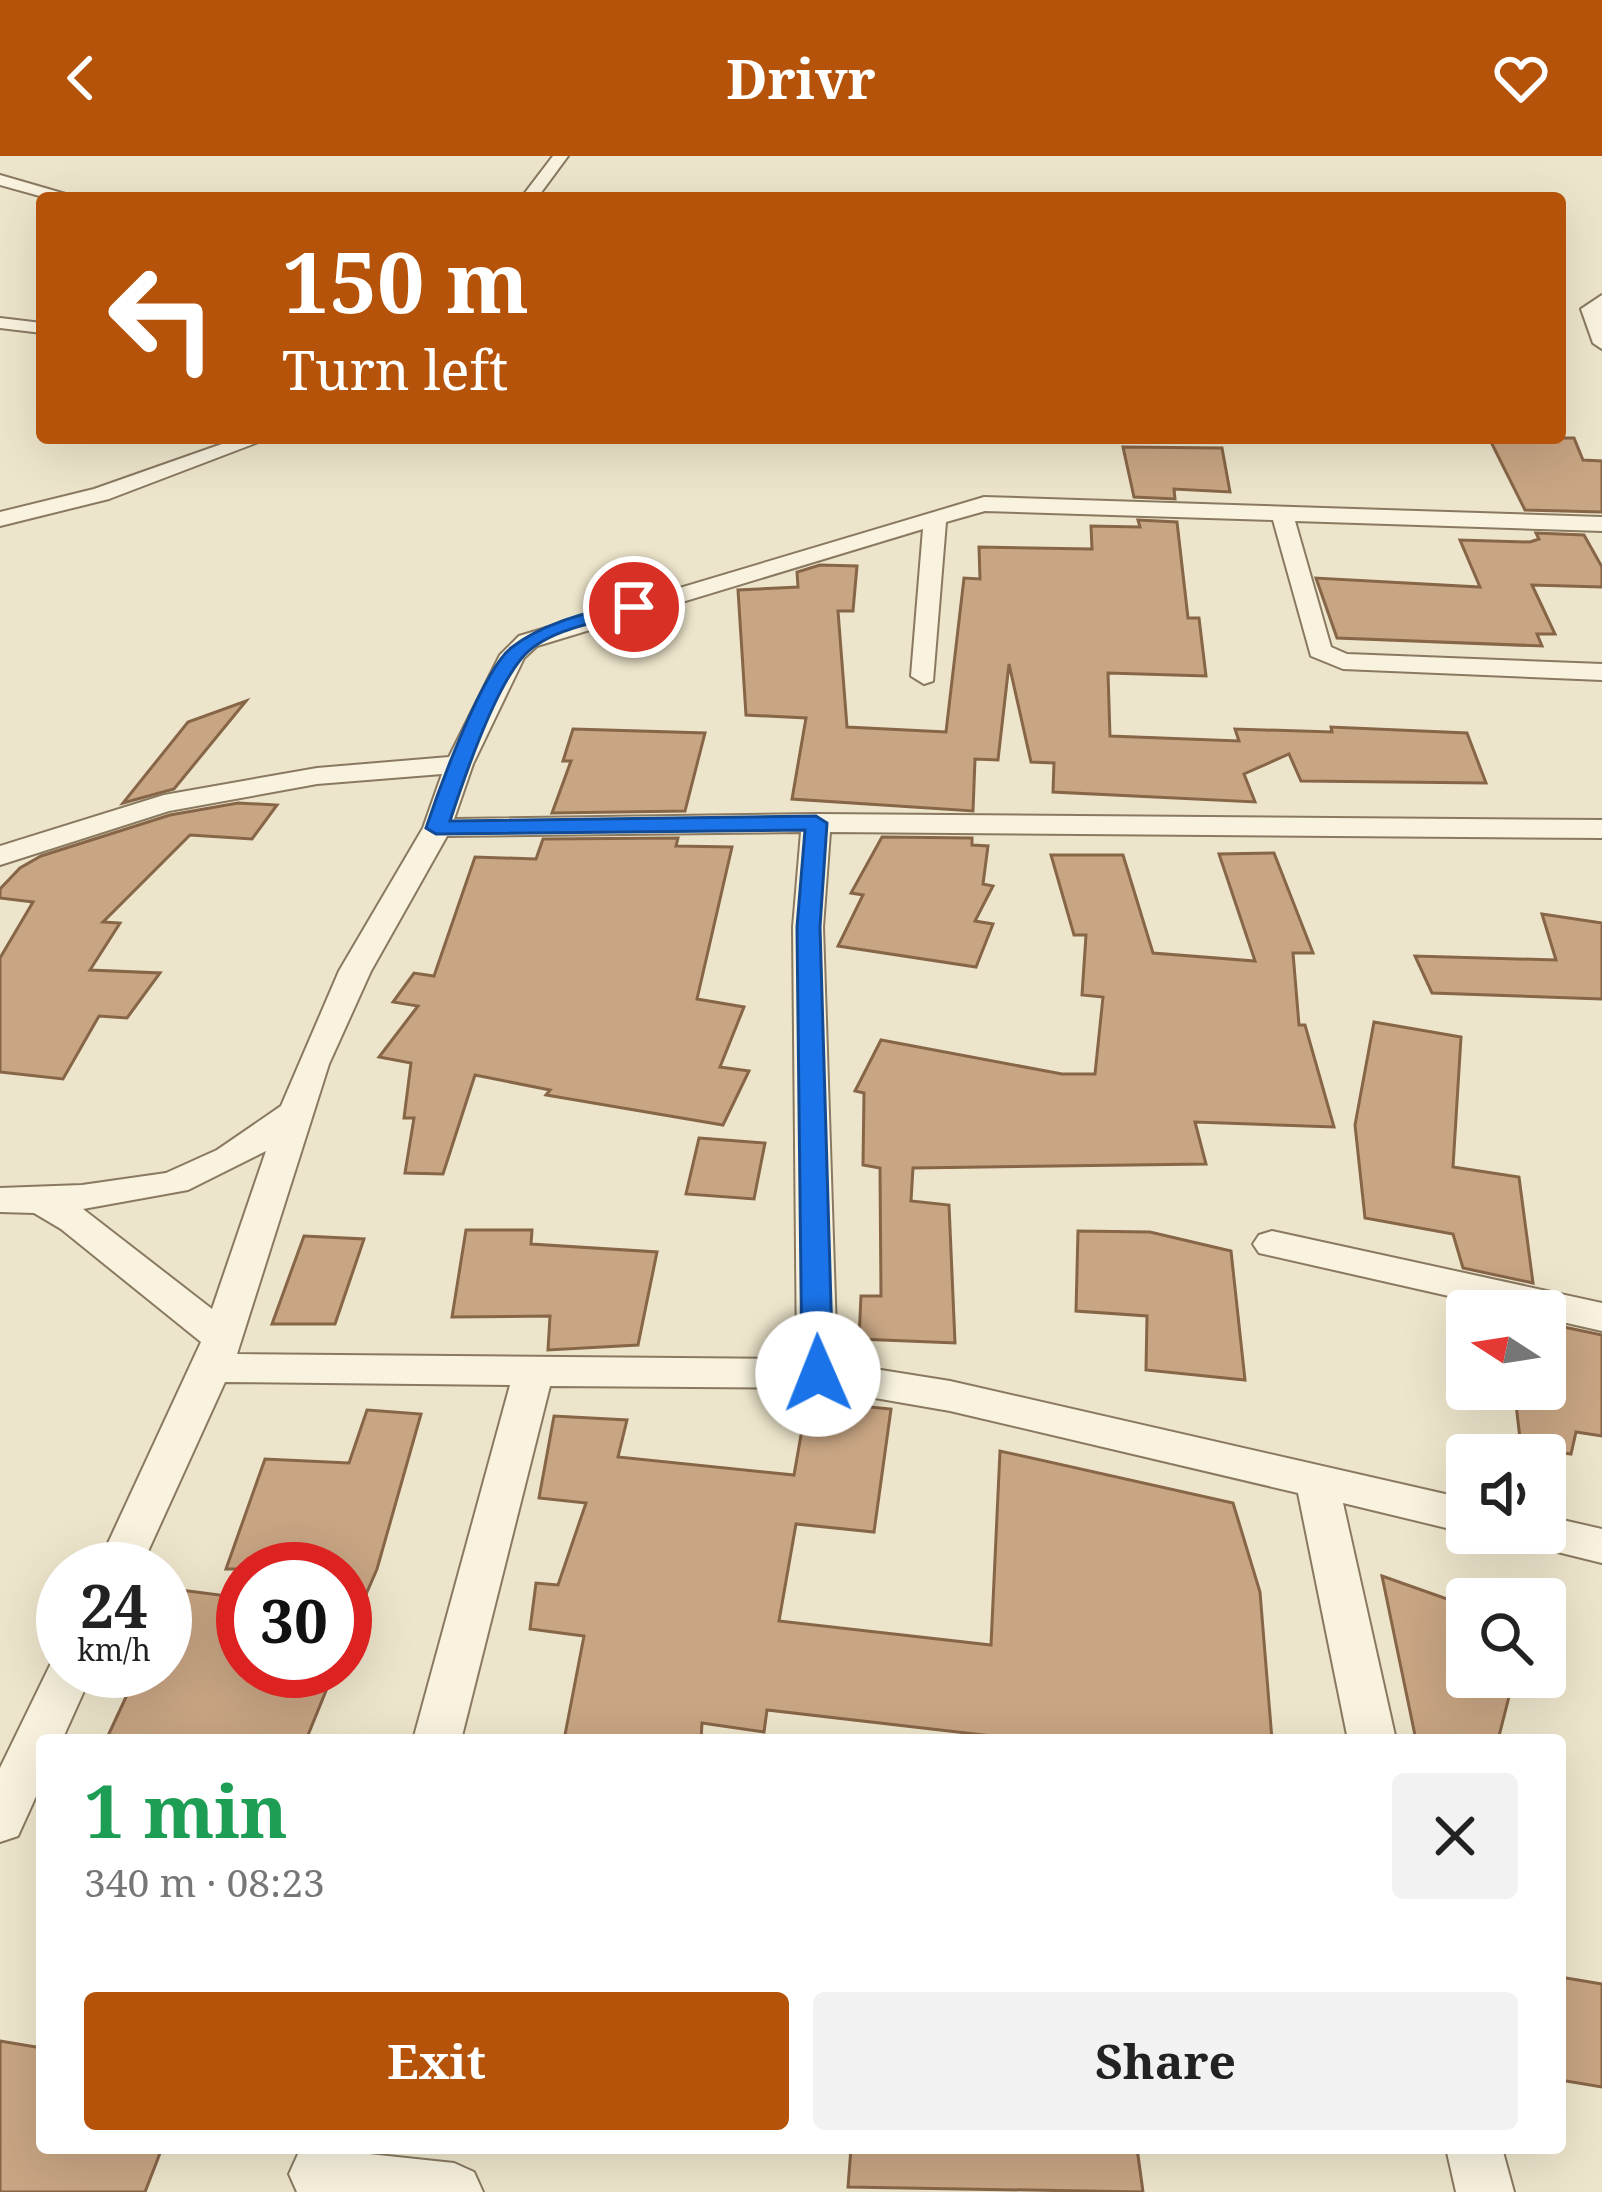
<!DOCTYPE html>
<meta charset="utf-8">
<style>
:root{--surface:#fff;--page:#f2f2f2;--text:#222;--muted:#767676;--accent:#b45309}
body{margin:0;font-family:"Noto Serif",serif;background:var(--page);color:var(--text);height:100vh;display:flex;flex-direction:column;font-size:45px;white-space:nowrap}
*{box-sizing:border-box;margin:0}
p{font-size:39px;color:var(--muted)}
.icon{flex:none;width:66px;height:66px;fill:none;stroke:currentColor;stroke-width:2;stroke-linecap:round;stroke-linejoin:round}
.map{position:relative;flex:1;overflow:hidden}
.details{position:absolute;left:36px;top:1578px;width:1530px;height:420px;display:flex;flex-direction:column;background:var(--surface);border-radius:12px;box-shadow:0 12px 48px #0002}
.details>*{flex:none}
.banner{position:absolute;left:36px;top:36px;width:1530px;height:252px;border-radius:12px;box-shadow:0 12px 48px #0002;background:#b45309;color:#fff;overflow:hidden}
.needle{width:78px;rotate:282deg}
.fabs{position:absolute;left:1446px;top:1134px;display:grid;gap:24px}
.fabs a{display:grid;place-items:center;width:120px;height:120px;border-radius:12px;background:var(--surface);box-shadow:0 12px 48px #0002;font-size:60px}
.speed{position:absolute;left:36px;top:1386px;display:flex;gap:24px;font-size:60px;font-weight:700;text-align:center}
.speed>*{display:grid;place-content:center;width:156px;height:156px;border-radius:50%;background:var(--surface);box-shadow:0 12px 48px #0002;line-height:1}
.speed small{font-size:30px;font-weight:400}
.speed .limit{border:18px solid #d22;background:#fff;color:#111}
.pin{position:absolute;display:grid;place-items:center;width:102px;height:102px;color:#fff;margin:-51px;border:6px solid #fff;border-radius:50%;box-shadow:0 3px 12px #0007}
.me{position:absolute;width:132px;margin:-66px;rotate:359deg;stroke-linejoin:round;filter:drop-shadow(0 0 9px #0008)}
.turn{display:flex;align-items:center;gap:42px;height:252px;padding:0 48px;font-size:54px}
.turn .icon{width:156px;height:156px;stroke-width:2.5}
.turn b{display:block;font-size:84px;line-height:102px}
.round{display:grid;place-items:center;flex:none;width:126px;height:126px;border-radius:12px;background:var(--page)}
.overview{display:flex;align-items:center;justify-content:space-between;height:204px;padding:0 48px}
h1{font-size:72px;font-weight:700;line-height:90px;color:#1e9e55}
.primary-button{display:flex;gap:24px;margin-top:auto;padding:24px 48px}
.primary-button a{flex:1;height:138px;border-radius:12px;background:var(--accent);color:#fff;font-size:48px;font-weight:700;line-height:138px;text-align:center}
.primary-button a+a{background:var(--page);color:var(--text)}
header{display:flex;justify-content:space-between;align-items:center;height:156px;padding:0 48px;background:var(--accent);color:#fff;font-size:54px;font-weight:700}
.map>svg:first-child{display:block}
</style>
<header><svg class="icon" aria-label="back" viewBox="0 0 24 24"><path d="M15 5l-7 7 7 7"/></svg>Drivr<svg class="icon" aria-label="heart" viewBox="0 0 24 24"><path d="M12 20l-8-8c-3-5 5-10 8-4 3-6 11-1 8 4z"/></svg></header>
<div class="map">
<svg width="1602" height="2036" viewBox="0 0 1602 2036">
<rect width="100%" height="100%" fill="#ede5cb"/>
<g fill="#c8a583" stroke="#876547" stroke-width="3">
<polygon points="1489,282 1574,282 1583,304 1602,305 1602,356 1525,354"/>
<polygon points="1123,291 1222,292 1230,336 1174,333 1175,343 1134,341"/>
<polygon points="1138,364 1177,366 1188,462 1199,462 1206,520 1108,517 1110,580 1239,585 1235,573 1332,576 1331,571 1467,577 1486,627 1301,625 1289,598 1244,618 1255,646 1053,636 1054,607 1031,606 1009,508 998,604 975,603 973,655 792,643 806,562 746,559 738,434 798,431 797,416 820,409 857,410 853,455 838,455 847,571 946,576 964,422 980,423 979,391 1092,393 1091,370 1140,371"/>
<polygon points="1536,377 1584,379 1602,411 1602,431 1532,429 1555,478 1537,478 1542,490 1337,482 1316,422 1480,431 1460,384 1530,386 1539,383"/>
<polygon points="246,545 174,633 123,647 188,566"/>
<polygon points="573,573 705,577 685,655 552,657 571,605 563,605"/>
<polygon points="238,647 277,649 252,683 190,679 103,766 120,767 90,814 160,817 127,862 99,860 63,923 0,916 0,802 33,746 0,742 0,733 20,712 41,700 170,659"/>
<polygon points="882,681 972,682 972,689 988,690 983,728 993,730 975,765 993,768 976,811 838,790 863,739 851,737"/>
<polygon points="678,682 676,690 732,691 697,843 744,851 720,911 749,915 723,969 546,939 550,934 475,919 443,1018 405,1017 414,962 404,962 411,907 379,901 418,850 393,846 414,817 434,820 475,701 536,703 543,683"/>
<polygon points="1274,697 1313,797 1293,797 1299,869 1305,869 1334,971 1195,966 1206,1008 913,1012 911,1045 949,1049 955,1187 859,1183 861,1140 881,1140 880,1012 863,1009 864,937 855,935 881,884 1062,918 1095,918 1103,841 1082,839 1086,779 1074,779 1051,699 1123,699 1153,797 1255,805 1219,698"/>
<polygon points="1542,758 1602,767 1602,843 1432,837 1415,800 1556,804"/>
<polygon points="1374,866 1461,881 1453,1011 1519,1021 1533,1127 1463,1112 1453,1078 1365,1062 1355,969"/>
<polygon points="699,982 765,987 754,1043 686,1038"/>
<polygon points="466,1074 532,1074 531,1088 657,1096 638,1189 548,1194 550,1160 452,1161"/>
<polygon points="1078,1075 1150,1076 1231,1095 1245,1224 1146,1214 1147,1160 1076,1155"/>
<polygon points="304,1080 364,1083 335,1168 272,1168"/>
<polygon points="1545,1167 1602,1179 1602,1280 1576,1276 1571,1298 1521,1291 1515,1240 1545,1243"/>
<polygon points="807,1245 891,1253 874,1376 796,1368 779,1465 991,1489 1000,1295 1233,1347 1260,1436 1272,1584 1026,1584 767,1554 764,1576 702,1567 701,1584 564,1584 584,1480 530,1473 536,1427 558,1429 586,1347 539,1342 554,1260 627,1264 618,1301 794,1319"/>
<polygon points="367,1254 421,1258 377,1413 347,1482 345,1413 226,1413 265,1303 349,1307"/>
<polygon points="1382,1420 1467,1450 1467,1521 1514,1521 1498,1584 1416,1584"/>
<polygon points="165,1432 243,1442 243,1515 334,1515 306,1584 106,1584 138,1515 165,1515"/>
<polygon points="1560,1821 1602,1828 1602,1931 1560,1924"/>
<polygon points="0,1885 42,1892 42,1992 162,1992 145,2036 0,2036"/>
<polygon points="851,1992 1137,1992 1143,2036 848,2031"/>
</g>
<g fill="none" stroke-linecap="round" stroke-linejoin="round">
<g stroke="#897960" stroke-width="4">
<g id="street">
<polygon points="553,0 568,0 537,42 521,42"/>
<polygon points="0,19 69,39 72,42 47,42 0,29"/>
<polygon points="1602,139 1602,193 1593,187 1581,153"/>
<polygon points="0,162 42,167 42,177 0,172"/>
<polygon points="239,282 269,282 109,343 0,370 0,356 94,333"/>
<path d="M984,341L1602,361V375L1295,365L1331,491L1347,498L1602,508V524L1343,513L1311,500L1273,364L985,355L946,366L933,525L924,528L911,520L923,373L537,490L524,502L473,608L454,663L816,658L1602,664V682L830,676L823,771L837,1207L950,1225L1467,1343V1377L1343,1347L1396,1584H1348L1298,1337L950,1255L817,1232L550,1230L461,1584H413L510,1229L225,1226L140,1413H96L201,1186L61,1073L34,1057L0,1056V1032L82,1029L166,1017L217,994L281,950L339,815L423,672L442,618L317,628L169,655L0,709V690L164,639L317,612L449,601L500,499L519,480ZM801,676L793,771L797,1203L237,1198L329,908L371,815L447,680ZM266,995L212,1153L83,1053L188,1034Z"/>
<polygon points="1272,1075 1602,1147 1602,1175 1545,1162 1545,1155 1515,1155 1259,1097 1253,1088 1259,1079"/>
<polygon points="1545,1360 1602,1373 1602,1407 1529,1389 1522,1377 1545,1377"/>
<polygon points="63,1498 63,1515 93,1515 62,1584 42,1584 42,1627 18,1680 0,1686 0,1612 54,1501"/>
<polygon points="312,1992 454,2007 474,2016 483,2036 297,2036 289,2018 298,1998"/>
<polygon points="1446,1992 1502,1992 1514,2036 1456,2036"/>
</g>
</g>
<use href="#street" fill="#f8f2de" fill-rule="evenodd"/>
</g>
<path fill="#1a73e8" stroke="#114b97" stroke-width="3" d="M634,445L643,451L640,455C604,465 546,472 521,503C493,537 464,622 450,665L816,660L827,667L820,771L833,1218L818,1229L802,1218L797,771L805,674L436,678L426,672C439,633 482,515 511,492C545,465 592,456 634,445Z"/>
</svg>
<div class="fabs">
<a><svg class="needle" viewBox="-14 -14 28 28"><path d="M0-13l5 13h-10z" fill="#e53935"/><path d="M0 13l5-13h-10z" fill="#767676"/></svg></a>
<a><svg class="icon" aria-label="sound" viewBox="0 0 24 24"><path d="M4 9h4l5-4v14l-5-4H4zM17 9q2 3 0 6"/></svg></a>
<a><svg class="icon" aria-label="search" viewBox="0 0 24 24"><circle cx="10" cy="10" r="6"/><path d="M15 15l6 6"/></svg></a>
</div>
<div class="speed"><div>24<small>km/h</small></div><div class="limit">30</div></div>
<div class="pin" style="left:634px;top:451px;background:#d93025"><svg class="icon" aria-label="arrive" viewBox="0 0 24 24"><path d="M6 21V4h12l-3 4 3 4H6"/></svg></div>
<svg class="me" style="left:818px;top:1218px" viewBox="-20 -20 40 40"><circle r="19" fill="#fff"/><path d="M0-13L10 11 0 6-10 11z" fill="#1a73e8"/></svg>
<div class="banner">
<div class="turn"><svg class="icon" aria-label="left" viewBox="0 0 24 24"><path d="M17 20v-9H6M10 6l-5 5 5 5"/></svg><div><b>150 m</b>Turn left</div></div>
</div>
<section class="details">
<div class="overview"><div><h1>1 min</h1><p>340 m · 08:23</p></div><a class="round"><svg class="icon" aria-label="close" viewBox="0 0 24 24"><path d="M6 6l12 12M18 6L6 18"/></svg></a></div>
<div class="primary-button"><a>Exit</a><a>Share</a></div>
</section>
</div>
